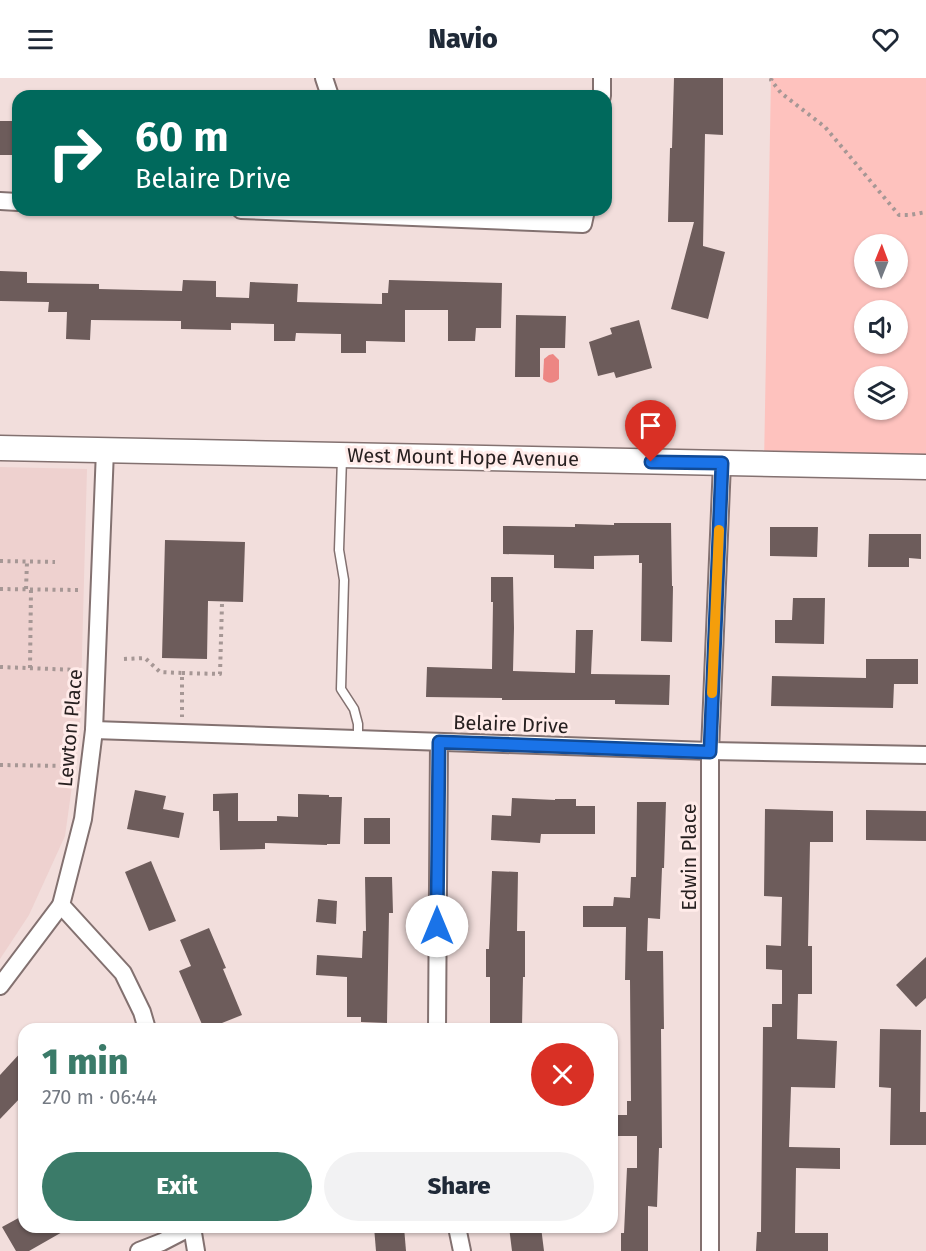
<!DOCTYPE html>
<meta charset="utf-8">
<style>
:root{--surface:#fff;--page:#f2f2f3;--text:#1f2937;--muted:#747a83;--accent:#3b7b69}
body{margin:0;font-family:"Fira Sans",sans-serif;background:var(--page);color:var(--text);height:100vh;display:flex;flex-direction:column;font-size:22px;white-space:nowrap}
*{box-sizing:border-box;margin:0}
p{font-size:20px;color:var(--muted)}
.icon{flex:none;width:33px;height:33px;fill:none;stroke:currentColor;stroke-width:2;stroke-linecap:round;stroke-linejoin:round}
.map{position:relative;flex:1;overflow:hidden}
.panel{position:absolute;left:18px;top:945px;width:600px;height:210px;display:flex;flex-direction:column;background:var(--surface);border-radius:18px;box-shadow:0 2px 4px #0004}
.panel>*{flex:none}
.banner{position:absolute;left:12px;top:12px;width:600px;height:126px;border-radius:18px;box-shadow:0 2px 4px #0004;background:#00695c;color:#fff;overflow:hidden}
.needle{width:39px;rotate:1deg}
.fabs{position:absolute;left:854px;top:156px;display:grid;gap:12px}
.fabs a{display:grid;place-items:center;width:54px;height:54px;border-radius:50%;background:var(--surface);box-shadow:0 2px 4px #0004;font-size:30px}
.pin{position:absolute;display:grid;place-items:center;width:51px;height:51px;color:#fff;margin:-62px -26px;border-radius:50% 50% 50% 0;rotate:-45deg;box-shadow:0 0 6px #0007}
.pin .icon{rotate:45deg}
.me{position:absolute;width:66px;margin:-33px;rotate:0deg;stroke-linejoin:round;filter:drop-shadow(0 0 4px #0008)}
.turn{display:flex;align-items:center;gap:21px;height:126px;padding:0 24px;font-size:27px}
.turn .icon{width:78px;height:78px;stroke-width:2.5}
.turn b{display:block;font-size:42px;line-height:51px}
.round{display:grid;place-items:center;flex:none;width:63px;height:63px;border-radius:32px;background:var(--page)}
.headline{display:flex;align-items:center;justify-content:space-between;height:102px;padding:0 24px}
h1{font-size:36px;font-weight:800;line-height:45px;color:var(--accent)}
.action{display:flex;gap:12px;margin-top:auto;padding:12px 24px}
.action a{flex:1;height:69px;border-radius:36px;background:var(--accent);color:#fff;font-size:24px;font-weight:800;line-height:69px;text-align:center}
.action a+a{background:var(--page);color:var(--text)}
header{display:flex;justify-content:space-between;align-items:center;height:78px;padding:0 24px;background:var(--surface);font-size:27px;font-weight:800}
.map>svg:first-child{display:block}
</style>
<header><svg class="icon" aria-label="menu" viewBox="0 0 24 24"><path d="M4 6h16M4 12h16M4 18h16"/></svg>Navio<svg class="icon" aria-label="heart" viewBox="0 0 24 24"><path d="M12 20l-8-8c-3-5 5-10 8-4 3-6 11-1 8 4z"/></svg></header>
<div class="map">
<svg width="926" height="1173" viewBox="0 0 926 1173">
<rect width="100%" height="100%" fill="#f2dedc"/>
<polygon fill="#eed1cf" points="0,389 87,391 80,651 65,758 29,837 0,881"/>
<path fill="#fec2be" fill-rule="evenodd" d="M771,0H926V390L764,386ZM864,166H897V200H864ZM864,232H897V266H864ZM864,298H897V332H864Z"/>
<path fill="#ed8683" d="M553,276L559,282V301C553,306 548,306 543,301L544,281L549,277Z"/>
<g fill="#6d5c5b">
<polygon points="674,0 723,0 723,57 705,56 703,168 725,174 708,241 671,231 694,144 668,144 670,70 672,70"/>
<rect x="0" y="43" width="18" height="34"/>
<polygon points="0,193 27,194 27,205 99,206 99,211 182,213 183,202 216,203 216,219 249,220 250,204 298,206 297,224 382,226 382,215 388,215 389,202 502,205 501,250 476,250 475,263 448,263 448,232 405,232 405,264 366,263 366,275 341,275 341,256 296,255 295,263 274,263 274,246 231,245 231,252 181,251 181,243 91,242 90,262 66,261 67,234 48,234 49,224 0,223"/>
<polygon points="516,237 566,238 565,270 540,270 540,299 515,299"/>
<polygon points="639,242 652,290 616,300 614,294 598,298 589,264 612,256 610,250"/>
<polygon points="614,445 671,445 672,508 673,508 672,564 641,563 642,485 639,485 639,477 594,478 594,491 554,490 554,477 503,476 503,448 575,449 575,446 614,447"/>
<polygon points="770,449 818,449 817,479 770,478"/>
<polygon points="869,456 921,456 921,481 909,480 909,489 868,489"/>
<polygon points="165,462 245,464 243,524 208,523 207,581 162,580"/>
<polygon points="491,499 513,499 514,550 513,593 575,595 576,552 593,552 591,596 670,597 669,627 615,626 615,622 502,622 502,620 426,619 427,589 492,591 493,524 491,524"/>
<polygon points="793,520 825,520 824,566 775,565 775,542 792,542"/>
<polygon points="866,581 918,581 918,606 894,606 893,630 771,628 772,598 866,600"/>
<polygon points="135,712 166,718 163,731 184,735 179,760 127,751"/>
<polygon points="238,715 238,743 277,743 277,738 298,739 298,716 329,717 329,719 342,719 340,766 327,766 327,767 265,765 265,771 220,772 219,733 213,733 213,716"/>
<polygon points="512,720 555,722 555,721 576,721 576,728 595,728 595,756 541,756 540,765 491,762 492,737 511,738"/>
<polygon points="637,724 666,724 664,790 662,790 660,841 648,840 647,873 663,873 664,951 661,951 662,1070 659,1070 657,1129 648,1128 648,1173 621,1173 621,1155 624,1155 627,1090 637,1090 637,1058 617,1058 617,1037 627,1037 627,1023 631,1023 630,902 625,902 626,849 583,849 583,828 613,828 614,819 630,820 631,799 636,799"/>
<polygon points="765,731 833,733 833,764 810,764 808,868 812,868 812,916 798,916 797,961 837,963 835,1010 791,1009 789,1069 840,1070 840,1091 796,1090 795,1155 828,1155 828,1173 756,1173 757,1154 761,1154 763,949 772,949 772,926 782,926 782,892 766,891 766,867 781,868 782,819 764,818"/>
<polygon points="866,732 926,733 926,763 866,762"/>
<rect x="364" y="740" width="26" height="26"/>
<polygon points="151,783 176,843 149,853 125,794"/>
<polygon points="492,793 518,794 517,853 525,853 525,899 523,899 522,949 490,949 490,899 486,899 486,871 489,871"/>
<polygon points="365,799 392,799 393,835 389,835 387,945 361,944 361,939 347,939 347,899 316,897 317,877 362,880 363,853 366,853"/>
<polygon points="318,821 337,823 336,846 316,844"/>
<polygon points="209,850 226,890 223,891 242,937 207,951 204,951 179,893 191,888 180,862"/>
<polygon points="926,879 926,920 916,929 896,907"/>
<polygon points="880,951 921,952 920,1034 926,1034 926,1067 890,1067 891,1010 879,1009"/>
<polygon points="24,971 24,1016 0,1041 0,997"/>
<polygon points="24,1137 24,1149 71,1149 29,1173 16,1173 2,1149"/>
<polygon points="374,1149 404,1149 406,1173 376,1173"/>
<polygon points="509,1149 541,1149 544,1173 512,1173"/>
</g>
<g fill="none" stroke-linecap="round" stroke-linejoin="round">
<g stroke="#837170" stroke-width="11">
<polyline id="lane" points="342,380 339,472 344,502 341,611 354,631 358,646 358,661"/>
</g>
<g stroke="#837170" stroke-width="20">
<g id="street">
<polyline points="324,0 330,18"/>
<polyline points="602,18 602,0"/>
<polyline points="0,123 18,124"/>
<polyline points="241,132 583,146 586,132"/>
<polyline points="94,652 710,673 926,677"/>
<polyline points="61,827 123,895 142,934 147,951"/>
<polyline points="0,908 61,827 83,741 94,652 105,372"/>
<polyline points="437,951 439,665"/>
<polyline points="192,1149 196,1173"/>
<polyline points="457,1149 462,1173"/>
<polyline points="139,1173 162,1164 191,1149"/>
<polyline points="710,1173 710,673 722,385"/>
</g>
</g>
<g stroke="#837170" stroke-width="27">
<polyline id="secondary" points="0,370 926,389"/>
</g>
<g stroke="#a69795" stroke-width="4" stroke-dasharray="3 4.5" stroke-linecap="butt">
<polyline points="772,0 771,2 781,15 825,49 899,137 910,137 926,134"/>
<polyline points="0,483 55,484"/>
<polyline points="0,511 80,512"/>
<polyline points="26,511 27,484"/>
<polyline points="124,581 145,580 160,594 182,595 182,639"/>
<polyline points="0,589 78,592"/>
<polyline points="30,590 31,511"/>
<polyline points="182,595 220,596 222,526"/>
<polyline points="0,687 70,688"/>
</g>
<use href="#lane" stroke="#fff" stroke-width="8"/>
<use href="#street" stroke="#fff" stroke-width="16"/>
<use href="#secondary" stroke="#fff" stroke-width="24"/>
</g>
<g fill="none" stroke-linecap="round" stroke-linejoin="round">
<g stroke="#114b97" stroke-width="15">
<polyline id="route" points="437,848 439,664 710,674 722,385 651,384"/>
</g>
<use href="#route" stroke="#1a73e8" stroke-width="10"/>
<polyline stroke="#f59e0b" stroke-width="10" points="712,615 719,452"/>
</g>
<g text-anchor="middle" stroke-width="6" stroke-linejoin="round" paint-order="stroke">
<g font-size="20" fill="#272020" stroke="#ffebe9">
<text transform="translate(463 379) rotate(1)" y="7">West Mount Hope Avenue</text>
<text transform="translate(511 646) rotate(2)" y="7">Belaire Drive</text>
<text transform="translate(70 650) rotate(-85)" y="7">Lewton Place</text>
<text transform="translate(689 779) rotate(-90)" y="7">Edwin Place</text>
</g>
</g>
</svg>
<div class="fabs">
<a><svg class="needle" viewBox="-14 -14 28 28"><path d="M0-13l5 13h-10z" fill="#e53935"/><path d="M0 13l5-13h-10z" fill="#747a83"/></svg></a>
<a><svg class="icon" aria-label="sound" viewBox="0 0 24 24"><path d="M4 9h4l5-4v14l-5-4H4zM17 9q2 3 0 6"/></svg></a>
<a><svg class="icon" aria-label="layers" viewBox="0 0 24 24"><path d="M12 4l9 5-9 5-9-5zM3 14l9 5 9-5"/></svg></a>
</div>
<div class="pin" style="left:651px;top:384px;background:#d93025"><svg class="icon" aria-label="arrive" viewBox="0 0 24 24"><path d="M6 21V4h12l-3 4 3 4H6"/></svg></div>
<svg class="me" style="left:437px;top:848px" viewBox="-20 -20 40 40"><circle r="19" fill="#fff"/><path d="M0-13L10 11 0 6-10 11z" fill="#1a73e8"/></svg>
<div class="banner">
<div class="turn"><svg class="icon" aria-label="right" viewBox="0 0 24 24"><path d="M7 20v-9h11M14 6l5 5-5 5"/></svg><div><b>60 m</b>Belaire Drive</div></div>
</div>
<section class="panel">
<div class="headline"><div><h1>1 min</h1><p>270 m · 06:44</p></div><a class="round" style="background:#d93025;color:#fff"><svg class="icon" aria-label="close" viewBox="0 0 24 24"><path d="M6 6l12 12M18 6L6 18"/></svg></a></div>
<div class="action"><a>Exit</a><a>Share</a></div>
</section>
</div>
